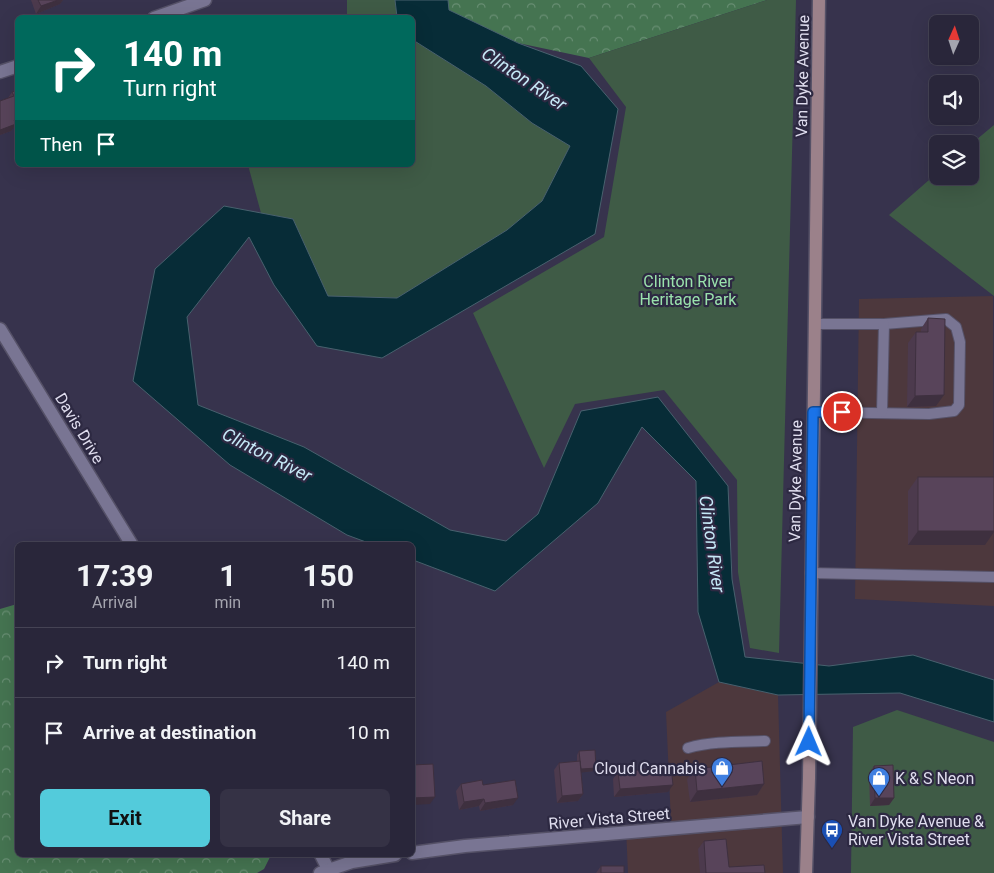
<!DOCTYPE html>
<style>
:root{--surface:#29263a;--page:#353245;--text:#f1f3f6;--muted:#a5a5af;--line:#454354;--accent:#53cbdb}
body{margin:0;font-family:Roboto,sans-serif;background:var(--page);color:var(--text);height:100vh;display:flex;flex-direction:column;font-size:19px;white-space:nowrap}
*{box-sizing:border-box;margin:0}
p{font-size:16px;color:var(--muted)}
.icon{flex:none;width:28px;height:28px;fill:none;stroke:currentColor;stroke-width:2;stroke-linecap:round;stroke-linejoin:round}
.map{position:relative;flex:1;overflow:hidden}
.details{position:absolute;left:15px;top:542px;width:400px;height:315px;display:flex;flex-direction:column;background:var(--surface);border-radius:8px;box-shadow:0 5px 20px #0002,0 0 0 1px var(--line)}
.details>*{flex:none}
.top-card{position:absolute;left:15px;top:15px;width:400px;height:152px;border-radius:8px;box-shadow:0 5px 20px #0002,0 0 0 1px var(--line);background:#00695c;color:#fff;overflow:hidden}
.needle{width:32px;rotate:3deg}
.buttons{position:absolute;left:929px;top:15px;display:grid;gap:10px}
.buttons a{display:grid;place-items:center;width:50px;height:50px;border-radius:8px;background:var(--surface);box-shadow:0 5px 20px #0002,0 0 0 1px var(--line);font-size:25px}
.pin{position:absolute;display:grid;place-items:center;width:42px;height:42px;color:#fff;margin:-21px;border:2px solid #fff;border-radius:50%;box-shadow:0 1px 5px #0007}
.me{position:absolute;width:55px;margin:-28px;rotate:1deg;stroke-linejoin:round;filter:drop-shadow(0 0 4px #0008)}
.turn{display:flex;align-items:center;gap:18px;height:105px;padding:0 25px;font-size:22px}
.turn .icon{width:65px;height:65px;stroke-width:2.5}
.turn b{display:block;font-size:35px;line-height:42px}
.then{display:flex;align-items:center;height:48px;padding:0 25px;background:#0003;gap:10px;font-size:19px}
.eta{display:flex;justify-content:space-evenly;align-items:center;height:85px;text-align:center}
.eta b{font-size:30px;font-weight:700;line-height:35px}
.primary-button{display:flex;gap:10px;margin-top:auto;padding:10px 25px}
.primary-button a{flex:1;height:58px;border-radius:8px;background:var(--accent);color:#111;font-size:20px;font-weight:700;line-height:58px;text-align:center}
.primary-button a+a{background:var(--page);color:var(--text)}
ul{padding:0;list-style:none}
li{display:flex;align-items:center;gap:15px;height:70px;padding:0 25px;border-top:1px solid var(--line)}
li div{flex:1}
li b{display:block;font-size:19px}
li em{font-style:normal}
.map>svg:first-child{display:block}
</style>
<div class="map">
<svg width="994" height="873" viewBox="0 0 994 873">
<defs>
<pattern id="forest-crowns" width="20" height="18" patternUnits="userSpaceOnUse" patternTransform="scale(1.25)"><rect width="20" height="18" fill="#457451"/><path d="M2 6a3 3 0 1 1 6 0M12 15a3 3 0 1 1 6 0" fill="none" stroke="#688e73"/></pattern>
</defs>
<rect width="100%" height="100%" fill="#37334d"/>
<g fill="#4d383d">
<polygon points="993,296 994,606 855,599 859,299"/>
<polygon points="719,682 778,695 783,873 628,873 626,828 671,822 666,712"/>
</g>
<g fill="url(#forest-crowns)">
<polygon points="448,0 767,0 589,58 518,43 448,10"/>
<polygon points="17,604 18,855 271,855 264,869 257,873 0,873 0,609"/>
</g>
<g fill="#3f5b46">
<polygon points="347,0 395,0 397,17 347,17"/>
<polygon points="767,0 796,0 779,653 750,648 738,572 737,480 664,390 575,404 544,468 473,313 604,237 626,107 589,58"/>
<polygon points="413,40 486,86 532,123 570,146 542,201 507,230 397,298 328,296 293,219 261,213 248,165 412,165"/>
<polygon points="994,125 994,296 889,215 937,173 938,176 970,176 970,145"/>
<polygon points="897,710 994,742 994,873 851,873 853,727"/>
</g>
<polygon fill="#072c37" stroke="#48616e" points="395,0 448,0 449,10 518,43 581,66 618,109 595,234 382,358 317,346 274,285 249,237 187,317 198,405 304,447 450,530 506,541 538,514 581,411 658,397 728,486 732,579 745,657 829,666 913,655 994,680 994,722 900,693 778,695 719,682 698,612 696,481 642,427 598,503 495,591 413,560 412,545 374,545 347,535 230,465 133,381 155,269 224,206 293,219 328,296 397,298 507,230 542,201 570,146 532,123 486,86 413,40 412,18 397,17"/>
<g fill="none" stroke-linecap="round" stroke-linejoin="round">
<g stroke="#555167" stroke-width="12">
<g id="lane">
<polyline points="813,412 929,414 954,411 959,405 960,342 956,327 946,319 884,324 815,324"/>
<polyline points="882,412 884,324"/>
<polyline points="810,573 994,577"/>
<path d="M688,748C713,741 739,742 765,741"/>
</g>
</g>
<g stroke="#555167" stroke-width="15">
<g id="street">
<polyline points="154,18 205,0"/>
<polyline points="0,72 18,66"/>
<polyline points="0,329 132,545"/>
<polyline points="412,853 465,846 808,817"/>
<polyline points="321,855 330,873"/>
<polyline points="320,873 352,862 395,855"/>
</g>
</g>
<g stroke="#555167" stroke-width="15">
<polyline id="secondary" points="806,873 809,778 819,0"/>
</g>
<use href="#lane" stroke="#797593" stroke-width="10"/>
<use href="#street" stroke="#797593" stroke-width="12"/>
<use href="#secondary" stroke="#9b818a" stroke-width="12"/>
</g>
<g fill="#4c3a4d">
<polygon points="31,0 63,0 60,4 36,14"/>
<polygon points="18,90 18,125 15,126 11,131 0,135 0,101 8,98 12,92"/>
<polygon points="928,318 936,406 907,407 908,343 916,332 921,332 921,329"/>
<polygon points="918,477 985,545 908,545 908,491"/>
<polygon points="579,751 594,771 581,772 583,794 578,801 557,803 554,770 559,763 577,761 577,755"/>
<polygon points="874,766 894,798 889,805 870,806 869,773"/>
<polygon points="695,769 764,784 757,795 690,802 687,779"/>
<polygon points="618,772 668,792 614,797 613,779"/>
<polygon points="461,784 483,785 513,805 480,811 479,806 459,810 456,791"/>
<polygon points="704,841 729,867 765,873 700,873 698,849"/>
<polygon points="601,866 624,873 596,873"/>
</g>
<g fill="#3e303f">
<polygon points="58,0 63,0 60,4 36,14 41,6"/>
<polygon points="18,119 18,125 15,126 11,131 0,135 0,130"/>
<polygon points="944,395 936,406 907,407 915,396"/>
<polygon points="918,531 994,531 994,532 985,545 908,545"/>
<polygon points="596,768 594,771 578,773 581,769"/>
<polygon points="764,784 757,795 690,802 697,791"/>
<polygon points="673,785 668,792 614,797 620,789"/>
<polygon points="583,794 578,801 557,803 562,796"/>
<polygon points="435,797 430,804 412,805 412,798"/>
<polygon points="518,798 513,805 480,811 485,803"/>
<polygon points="875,798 894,798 889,805 870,806"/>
<polygon points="484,799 479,806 459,810 464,802"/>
</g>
<g fill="#58445a" stroke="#3e303f">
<polygon points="38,0 58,0 41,6"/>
<polygon points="18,90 18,119 14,120 16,124 0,130 0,101 14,96 12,92"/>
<polygon points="928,318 945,319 944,395 915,396 916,332 928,332"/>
<rect x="918" y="477" width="76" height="54"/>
<polygon points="595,750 596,768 581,769 579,751"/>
<polygon points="580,761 583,794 562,796 559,763"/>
<polygon points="762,761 764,784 697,791 695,769"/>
<polygon points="433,764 435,797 412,798 412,765"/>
<polygon points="893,765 894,798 875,798 874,766"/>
<polygon points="671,767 673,785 620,789 618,772"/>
<polygon points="482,780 483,785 515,780 518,798 485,803 484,799 464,802 461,784"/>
<polygon points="726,839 729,867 764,865 765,873 706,873 704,841"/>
<rect x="601" y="866" width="23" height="7"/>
</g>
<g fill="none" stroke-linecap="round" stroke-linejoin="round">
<g stroke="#114b97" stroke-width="12">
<polyline id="route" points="809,742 813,412 842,412"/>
</g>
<use href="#route" stroke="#1a73e8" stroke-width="9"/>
</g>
<defs>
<g id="shop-pin" transform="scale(1.125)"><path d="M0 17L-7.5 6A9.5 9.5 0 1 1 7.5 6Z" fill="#3f7fe0" stroke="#2d2942"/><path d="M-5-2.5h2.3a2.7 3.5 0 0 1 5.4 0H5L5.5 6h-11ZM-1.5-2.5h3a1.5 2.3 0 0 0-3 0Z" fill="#fff"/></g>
<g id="bus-pin" transform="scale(1.125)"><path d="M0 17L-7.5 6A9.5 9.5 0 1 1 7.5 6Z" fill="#1a4fb4" stroke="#2d2942"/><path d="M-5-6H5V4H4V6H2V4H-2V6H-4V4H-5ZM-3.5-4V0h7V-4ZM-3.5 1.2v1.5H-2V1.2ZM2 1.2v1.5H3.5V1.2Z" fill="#fff"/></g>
</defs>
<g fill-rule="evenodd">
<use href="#shop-pin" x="722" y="768"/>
<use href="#shop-pin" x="879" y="778"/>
<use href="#bus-pin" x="832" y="830"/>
</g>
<g text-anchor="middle" stroke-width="4.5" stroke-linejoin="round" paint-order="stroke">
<g font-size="16" fill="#dfddee" stroke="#2d2942">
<text transform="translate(802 76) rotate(-89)" y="6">Van Dyke Avenue</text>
<text transform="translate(80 428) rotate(59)" y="6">Davis Drive</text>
<text transform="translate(795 481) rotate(-89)" y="6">Van Dyke Avenue</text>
<text transform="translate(609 818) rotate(-5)" y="6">River Vista Street</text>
</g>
<g font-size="16" fill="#9ae2ac" stroke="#2d2942">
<text x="688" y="287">Clinton River<tspan x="688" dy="18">Heritage Park</tspan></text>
</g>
<g font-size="16" fill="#dfddee" stroke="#2d2942" text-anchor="start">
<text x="706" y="774" text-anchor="end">Cloud Cannabis</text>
<text x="895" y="784">K &amp; S Neon</text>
<text x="848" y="827">Van Dyke Avenue &amp;<tspan x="848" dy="18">River Vista Street</tspan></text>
</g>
<g font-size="18" font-style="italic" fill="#c6e9f7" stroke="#2d2942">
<text transform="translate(524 79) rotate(34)" y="6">Clinton River</text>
<text transform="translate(267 455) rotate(27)" y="6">Clinton River</text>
<text transform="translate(712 544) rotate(82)" y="6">Clinton River</text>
</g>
</g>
</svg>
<div class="buttons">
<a><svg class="needle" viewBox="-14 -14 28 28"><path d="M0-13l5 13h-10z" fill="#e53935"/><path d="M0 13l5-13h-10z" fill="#a5a5af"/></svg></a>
<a><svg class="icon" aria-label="sound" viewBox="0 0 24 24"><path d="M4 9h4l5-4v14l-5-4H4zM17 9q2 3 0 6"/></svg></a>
<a><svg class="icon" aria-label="layers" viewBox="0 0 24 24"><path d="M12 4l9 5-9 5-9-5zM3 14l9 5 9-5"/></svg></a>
</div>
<div class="pin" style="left:842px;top:412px;background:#d93025"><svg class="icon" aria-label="arrive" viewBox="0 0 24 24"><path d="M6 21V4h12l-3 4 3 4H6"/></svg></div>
<svg class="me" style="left:809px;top:742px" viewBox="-20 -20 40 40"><path d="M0-17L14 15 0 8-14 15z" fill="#1a73e8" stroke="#fff" stroke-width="4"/></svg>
<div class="top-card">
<div class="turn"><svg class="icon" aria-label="right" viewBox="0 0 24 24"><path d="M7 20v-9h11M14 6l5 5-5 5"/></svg><div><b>140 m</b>Turn right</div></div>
<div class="then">Then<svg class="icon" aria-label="arrive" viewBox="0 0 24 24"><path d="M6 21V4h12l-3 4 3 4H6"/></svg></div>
</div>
<section class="details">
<div class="eta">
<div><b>17:39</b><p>Arrival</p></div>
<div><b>1</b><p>min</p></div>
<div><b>150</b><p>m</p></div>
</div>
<ul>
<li><svg class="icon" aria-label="right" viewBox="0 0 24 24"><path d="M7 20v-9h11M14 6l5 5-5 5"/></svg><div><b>Turn right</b></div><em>140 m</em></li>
<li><svg class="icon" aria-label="arrive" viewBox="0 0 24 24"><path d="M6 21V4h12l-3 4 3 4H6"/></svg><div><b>Arrive at destination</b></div><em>10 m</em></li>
</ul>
<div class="primary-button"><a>Exit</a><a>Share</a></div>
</section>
</div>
